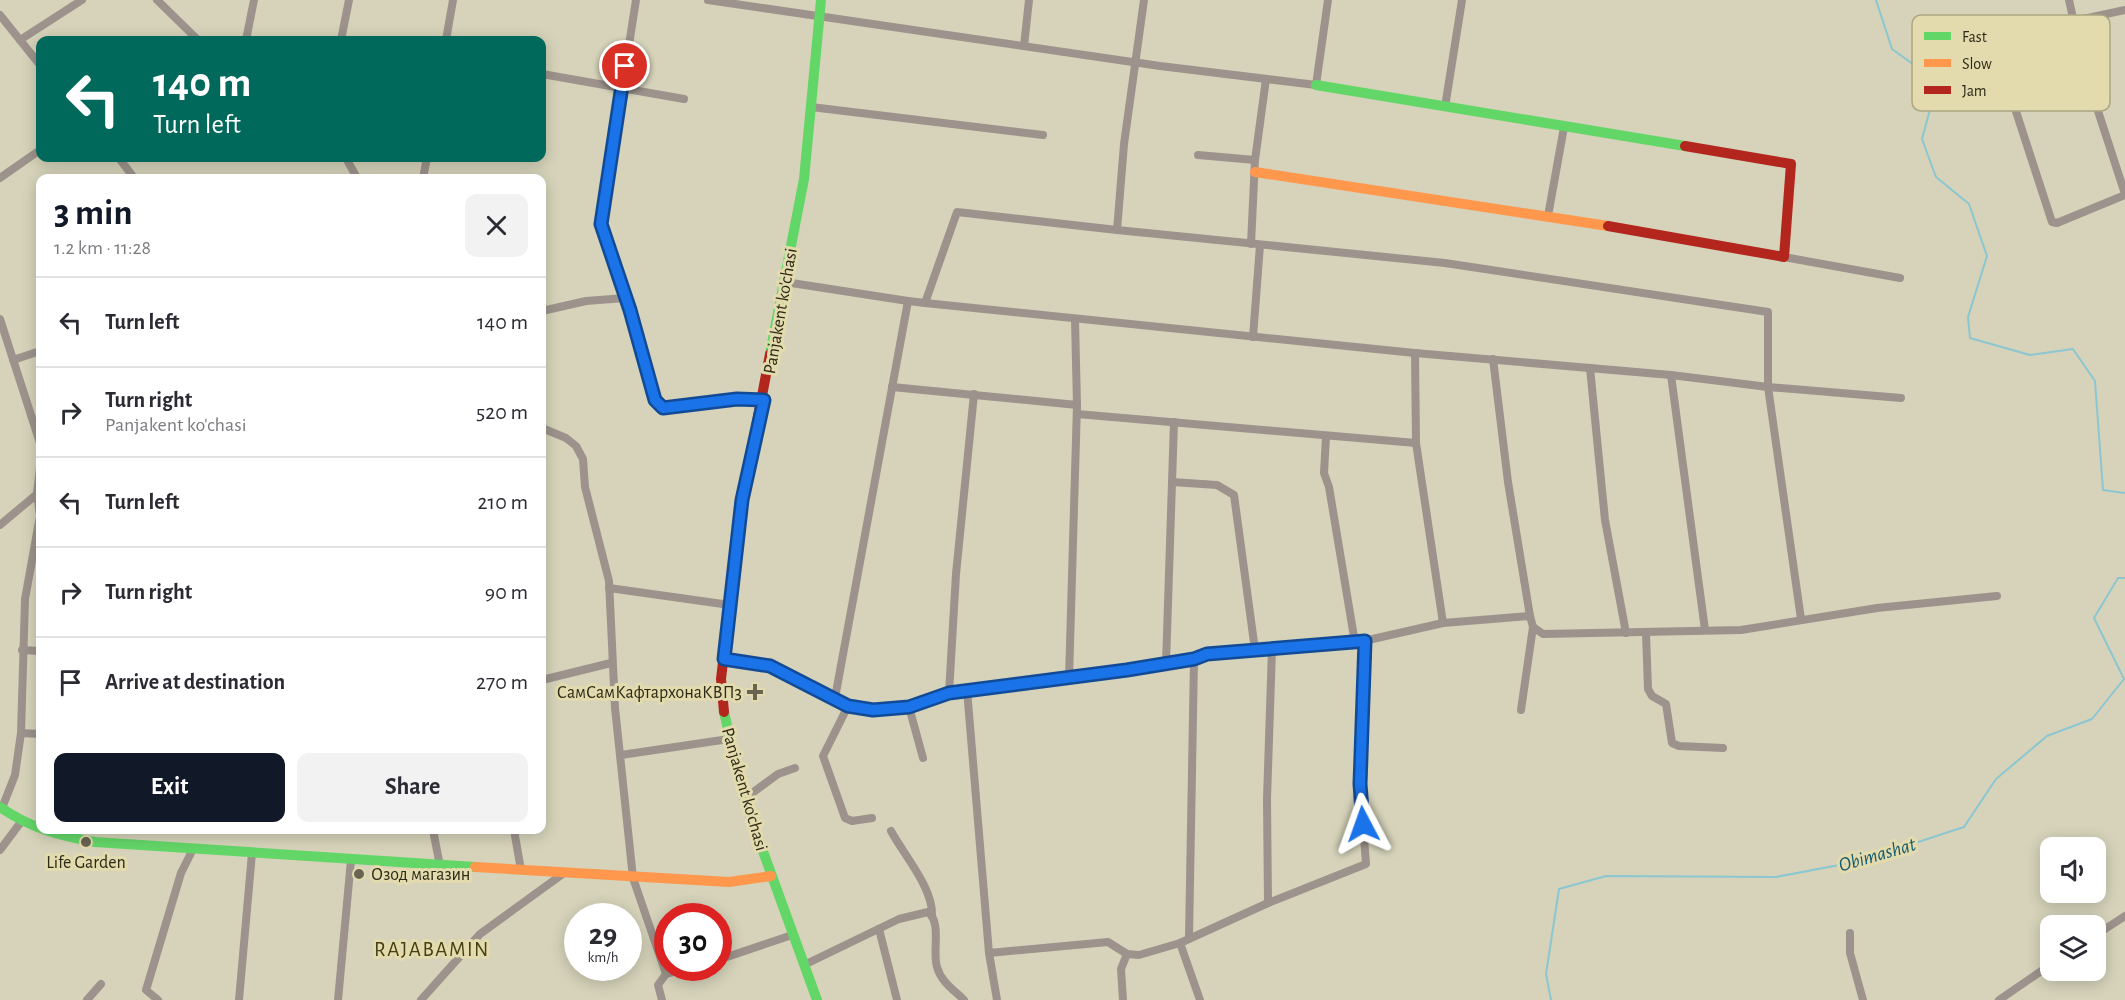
<!DOCTYPE html>
<meta charset="utf-8">
<style>
:root{--surface:#fff;--page:#f2f2f3;--text:#2b2b33;--muted:#7c7c81;--line:#e1e1e2;--accent:#111827}
body{margin:0;font-family:"Alegreya Sans",sans-serif;background:var(--page);color:var(--text);height:100vh;display:flex;flex-direction:column;font-size:22px;white-space:nowrap}
*{box-sizing:border-box;margin:0}
p{font-size:20px;color:var(--muted)}
.icon{flex:none;width:33px;height:33px;fill:none;stroke:currentColor;stroke-width:2;stroke-linecap:round;stroke-linejoin:round}
.map{position:relative;flex:1;overflow:hidden}
.side{position:absolute;left:36px;top:174px;width:510px;height:660px;display:flex;flex-direction:column;background:var(--surface);border-radius:12px;box-shadow:0 3px 15px #0003}
.side>*{flex:none}
.banner{position:absolute;left:36px;top:36px;width:510px;height:126px;border-radius:12px;box-shadow:0 3px 15px #0003;background:#00695c;color:#fff;overflow:hidden}
.buttons{position:absolute;left:2040px;top:837px;display:grid;gap:12px}
.buttons a{display:grid;place-items:center;width:66px;height:66px;border-radius:12px;background:var(--surface);box-shadow:0 3px 15px #0003;font-size:30px}
.speed{position:absolute;left:564px;top:903px;display:flex;gap:12px;font-size:30px;font-weight:700;text-align:center}
.speed>*{display:grid;place-content:center;width:78px;height:78px;border-radius:50%;background:var(--surface);box-shadow:0 3px 15px #0003;line-height:1}
.speed small{font-size:15px;font-weight:400}
.speed .limit{border:9px solid #d22;background:#fff;color:#111}
.pin{position:absolute;display:grid;place-items:center;width:51px;height:51px;color:#fff;margin:-26px;border:3px solid #fff;border-radius:50%;box-shadow:0 2px 6px #0007}
.me{position:absolute;width:66px;margin:-33px;rotate:356deg;stroke-linejoin:round;filter:drop-shadow(0 0 4px #0008)}
.turn{display:flex;align-items:center;gap:21px;height:126px;padding:0 18px;font-size:27px}
.turn .icon{width:78px;height:78px;stroke-width:2.5}
.turn b{display:block;font-size:42px;line-height:51px}
.round{display:grid;place-items:center;flex:none;width:63px;height:63px;border-radius:12px;background:var(--page)}
.headline{display:flex;align-items:center;justify-content:space-between;height:102px;padding:0 18px}
h1{font-size:36px;font-weight:600;line-height:45px;color:var(--accent)}
.action{display:flex;gap:12px;margin-top:auto;padding:12px 18px}
.action a{flex:1;height:69px;border-radius:12px;background:var(--accent);color:#fff;font-size:24px;font-weight:600;line-height:69px;text-align:center}
.action a+a{background:var(--page);color:var(--text)}
ul{padding:0;list-style:none}
li{display:flex;align-items:center;gap:18px;height:90px;padding:0 18px;border-top:2px solid var(--line)}
li div{flex:1}
li b{display:block;font-size:22px}
li em{font-style:normal}
.map>svg:first-child{display:block}
</style>
<div class="map">
<svg width="2125" height="1000" viewBox="0 0 2125 1000">
<rect width="100%" height="100%" fill="#d6d3ba"/>
<g fill="none" stroke-linecap="round" stroke-linejoin="round">
<g stroke="#8bc6d1" stroke-width="2">
<polyline points="1876,0 1892,49 1931,77 1935,91 1922,139 1936,177 1969,204 1987,256 1968,317 1970,338 2030,355 2073,349 2095,381 2103,490 2125,493"/>
<polyline points="1551,1000 1546,974 1559,889 1606,876 1776,877 1860,861 1964,827 1996,779 2047,736 2092,719 2124,679 2094,618 2118,578 2125,578"/>
</g>
<g stroke="#9d938c" stroke-width="8">
<polyline points="157,0 198,40"/>
<polyline points="636,0 601,224 630,310 655,400 663,408 737,399 763,400"/>
<polyline points="708,0 1160,66 1316,85 1328,0"/>
<polyline points="2069,0 2084,68 2125,194"/>
<polyline points="0,15 40,65"/>
<polyline points="2074,21 2125,10"/>
<polyline points="20,40 82,0"/>
<polyline points="246,40 254,0"/>
<polyline points="341,40 349,0"/>
<polyline points="446,40 453,0"/>
<polyline points="1024,46 1029,0"/>
<polyline points="542,74 684,99"/>
<polyline points="2009,90 2052,222 2057,223 2125,195"/>
<polyline points="811,107 1043,135"/>
<polyline points="1445,107 1462,0"/>
<polyline points="1198,155 1255,160"/>
<polyline points="119,158 134,178"/>
<polyline points="346,158 357,178"/>
<polyline points="0,178 40,150"/>
<polyline points="423,178 427,158"/>
<polyline points="1548,216 1564,127"/>
<polyline points="1117,230 1445,263 1768,312 1768,387 1801,619"/>
<polyline points="1251,244 1255,160 1266,79"/>
<polyline points="1784,257 1900,278"/>
<polyline points="785,282 908,301"/>
<polyline points="925,303 1415,353 1671,375 1705,630"/>
<polyline points="542,311 586,301 625,298"/>
<polyline points="0,319 40,443"/>
<polyline points="1253,337 1260,245"/>
<polyline points="1415,353 1416,443 1443,623"/>
<polyline points="1493,359 1508,482 1530,616 1533,627 1543,634 1741,630 1877,608 1997,596"/>
<polyline points="13,360 40,351"/>
<polyline points="1590,368 1605,520 1626,633"/>
<polyline points="1671,375 1768,387 1901,398"/>
<polyline points="892,387 1077,405 1077,414 1416,443"/>
<polyline points="542,428 566,438 576,446 583,459 585,487 609,581 615,708 633,878 666,974 689,968"/>
<polyline points="1326,436 1324,473 1329,487 1355,643"/>
<polyline points="1172,482 1217,485 1234,495 1255,650"/>
<polyline points="0,525 37,494"/>
<polyline points="609,588 730,605"/>
<polyline points="1646,633 1648,689 1652,696 1666,704 1672,743 1679,746 1723,748"/>
<polyline points="22,650 40,651"/>
<polyline points="724,659 770,666 848,706 873,710 909,707 949,693 1166,664 1207,654 1355,643 1443,623 1530,616"/>
<polyline points="1166,664 1174,422"/>
<polyline points="1069,679 1077,405 1075,320"/>
<polyline points="542,680 611,663"/>
<polyline points="967,690 989,953 1108,942 1127,954 1139,955 1180,943 1268,903 1366,864 1360,784 1365,641"/>
<polyline points="949,693 956,574 974,394"/>
<polyline points="835,698 908,301 925,303 957,212 1117,230 1124,144 1144,0"/>
<polyline points="848,706 823,756 845,818 852,821 872,818"/>
<polyline points="909,707 923,758"/>
<polyline points="1521,710 1533,627"/>
<polyline points="21,733 40,734"/>
<polyline points="621,755 729,739"/>
<polyline points="744,799 778,774 795,768"/>
<polyline points="2,808 15,775 21,733 25,599 40,516 37,494 40,467"/>
<polyline points="433,830 440,866"/>
<polyline points="514,830 521,870"/>
<path d="M891,831C904,855 933,888 932,915"/>
<polyline points="0,850 21,822"/>
<polyline points="1268,903 1267,799 1272,649"/>
<polyline points="879,929 897,1000"/>
<polyline points="1850,933 1850,953 1863,1000"/>
<polyline points="2096,935 2125,916"/>
<polyline points="1189,938 1194,659"/>
<polyline points="1180,943 1200,1000"/>
<polyline points="989,953 997,1000"/>
<polyline points="718,960 792,935"/>
<path d="M804,965L899,919L928,912C942,923 932,951 937,967C941,982 954,990 964,1000"/>
<polyline points="87,1000 101,984"/>
<polyline points="158,1000 146,990 181,873 193,849"/>
<polyline points="239,1000 252,853"/>
<polyline points="338,1000 351,860"/>
<polyline points="421,1000 480,934 564,873"/>
<polyline points="662,1000 658,985 666,974"/>
<polyline points="1123,1000 1121,969 1127,954"/>
<polyline points="1999,1000 2050,965"/>
</g>
<g stroke="#63d668" stroke-width="10">
<polyline points="1316,85 1685,146"/>
<polyline points="770,354 804,179 821,0"/>
<polyline points="724,712 744,799 817,1000"/>
<path d="M0,807C30,828 60,836 95,842L475,867"/>
</g>
<g stroke="#ff974d" stroke-width="10">
<polyline points="1255,172 1608,226"/>
<polyline points="475,867 729,882 771,876"/>
</g>
<g stroke="#b3261e" stroke-width="10">
<polyline points="1608,226 1784,257 1791,164 1685,146"/>
<polyline points="724,712 721,679 742,500 770,354"/>
</g>
</g>
<g fill="none" stroke-linecap="round" stroke-linejoin="round">
<g stroke="#114b97" stroke-width="15">
<polyline id="route" points="625,66 601,224 630,310 655,400 663,408 737,399 764,400 742,500 724,659 770,666 848,706 873,710 909,707 949,693 1127,670 1194,659 1207,654 1365,641 1360,784 1363,824"/>
</g>
<use href="#route" stroke="#1a73e8" stroke-width="10"/>
</g>
<g fill="#686450" stroke="#e3dbad" stroke-width="2">
<path d="M752 683h6v6h6v6h-6v6h-6v-6h-6v-6h6z"/>
<circle cx="86" cy="842" r="6"/>
<circle cx="359" cy="874" r="6"/>
</g>
<g text-anchor="middle" stroke-width="6" stroke-linejoin="round" paint-order="stroke">
<g font-size="18" fill="#2c2917" stroke="#e3dbad">
<text transform="translate(780 311) rotate(-80)" y="6">Panjakent ko'chasi</text>
<text transform="translate(745 789) rotate(74)" y="6">Panjakent ko'chasi</text>
</g>
<g font-size="18" fill="#2c2917" stroke="#e3dbad" text-anchor="end">
<text x="742" y="698">СамСамКафтархонаКВП3</text>
<text x="86" y="868" text-anchor="middle">Life Garden</text>
<text x="371" y="880" text-anchor="start">Озод магазин</text>
</g>
<g font-size="20" font-style="italic" fill="#155b6e" stroke="#e3dbad">
<text transform="translate(1877 854) rotate(-16)" y="7">Obimashat</text>
</g>
<g font-size="21" letter-spacing="1.5" fill="#453e14" stroke="#e3dbad">
<text x="432" y="956">RAJABAMIN</text>
</g>
</g>
<rect x="1912" y="15" width="198" height="96" rx="9" fill="#e3dbad" stroke="#aca680" stroke-width="1.5"/>
<rect x="1924" y="32" width="27" height="8" fill="#63d668"/>
<rect x="1924" y="59" width="27" height="8" fill="#ff974d"/>
<rect x="1924" y="86" width="27" height="8" fill="#b3261e"/>
<g font-size="16" fill="#2c2917">
<text x="1962" y="42">Fast</text>
<text x="1962" y="69">Slow</text>
<text x="1962" y="96">Jam</text>
</g>
</svg>
<div class="buttons">
<a><svg class="icon" aria-label="sound" viewBox="0 0 24 24"><path d="M4 9h4l5-4v14l-5-4H4zM17 9q2 3 0 6"/></svg></a>
<a><svg class="icon" aria-label="layers" viewBox="0 0 24 24"><path d="M12 4l9 5-9 5-9-5zM3 14l9 5 9-5"/></svg></a>
</div>
<div class="speed"><div>29<small>km/h</small></div><div class="limit">30</div></div>
<div class="pin" style="left:625px;top:66px;background:#d93025"><svg class="icon" aria-label="arrive" viewBox="0 0 24 24"><path d="M6 21V4h12l-3 4 3 4H6"/></svg></div>
<svg class="me" style="left:1363px;top:824px" viewBox="-20 -20 40 40"><path d="M0-17L14 15 0 8-14 15z" fill="#1a73e8" stroke="#fff" stroke-width="4"/></svg>
<div class="banner">
<div class="turn"><svg class="icon" aria-label="left" viewBox="0 0 24 24"><path d="M17 20v-9H6M10 6l-5 5 5 5"/></svg><div><b>140 m</b>Turn left</div></div>
</div>
<section class="side">
<div class="headline"><div><h1>3 min</h1><p>1.2 km · 11:28</p></div><a class="round"><svg class="icon" aria-label="close" viewBox="0 0 24 24"><path d="M6 6l12 12M18 6L6 18"/></svg></a></div>
<ul>
<li><svg class="icon" aria-label="left" viewBox="0 0 24 24"><path d="M17 20v-9H6M10 6l-5 5 5 5"/></svg><div><b>Turn left</b></div><em>140 m</em></li>
<li><svg class="icon" aria-label="right" viewBox="0 0 24 24"><path d="M7 20v-9h11M14 6l5 5-5 5"/></svg><div><b>Turn right</b><p>Panjakent ko'chasi</p></div><em>520 m</em></li>
<li><svg class="icon" aria-label="left" viewBox="0 0 24 24"><path d="M17 20v-9H6M10 6l-5 5 5 5"/></svg><div><b>Turn left</b></div><em>210 m</em></li>
<li><svg class="icon" aria-label="right" viewBox="0 0 24 24"><path d="M7 20v-9h11M14 6l5 5-5 5"/></svg><div><b>Turn right</b></div><em>90 m</em></li>
<li><svg class="icon" aria-label="arrive" viewBox="0 0 24 24"><path d="M6 21V4h12l-3 4 3 4H6"/></svg><div><b>Arrive at destination</b></div><em>270 m</em></li>
</ul>
<div class="action"><a>Exit</a><a>Share</a></div>
</section>
</div>
